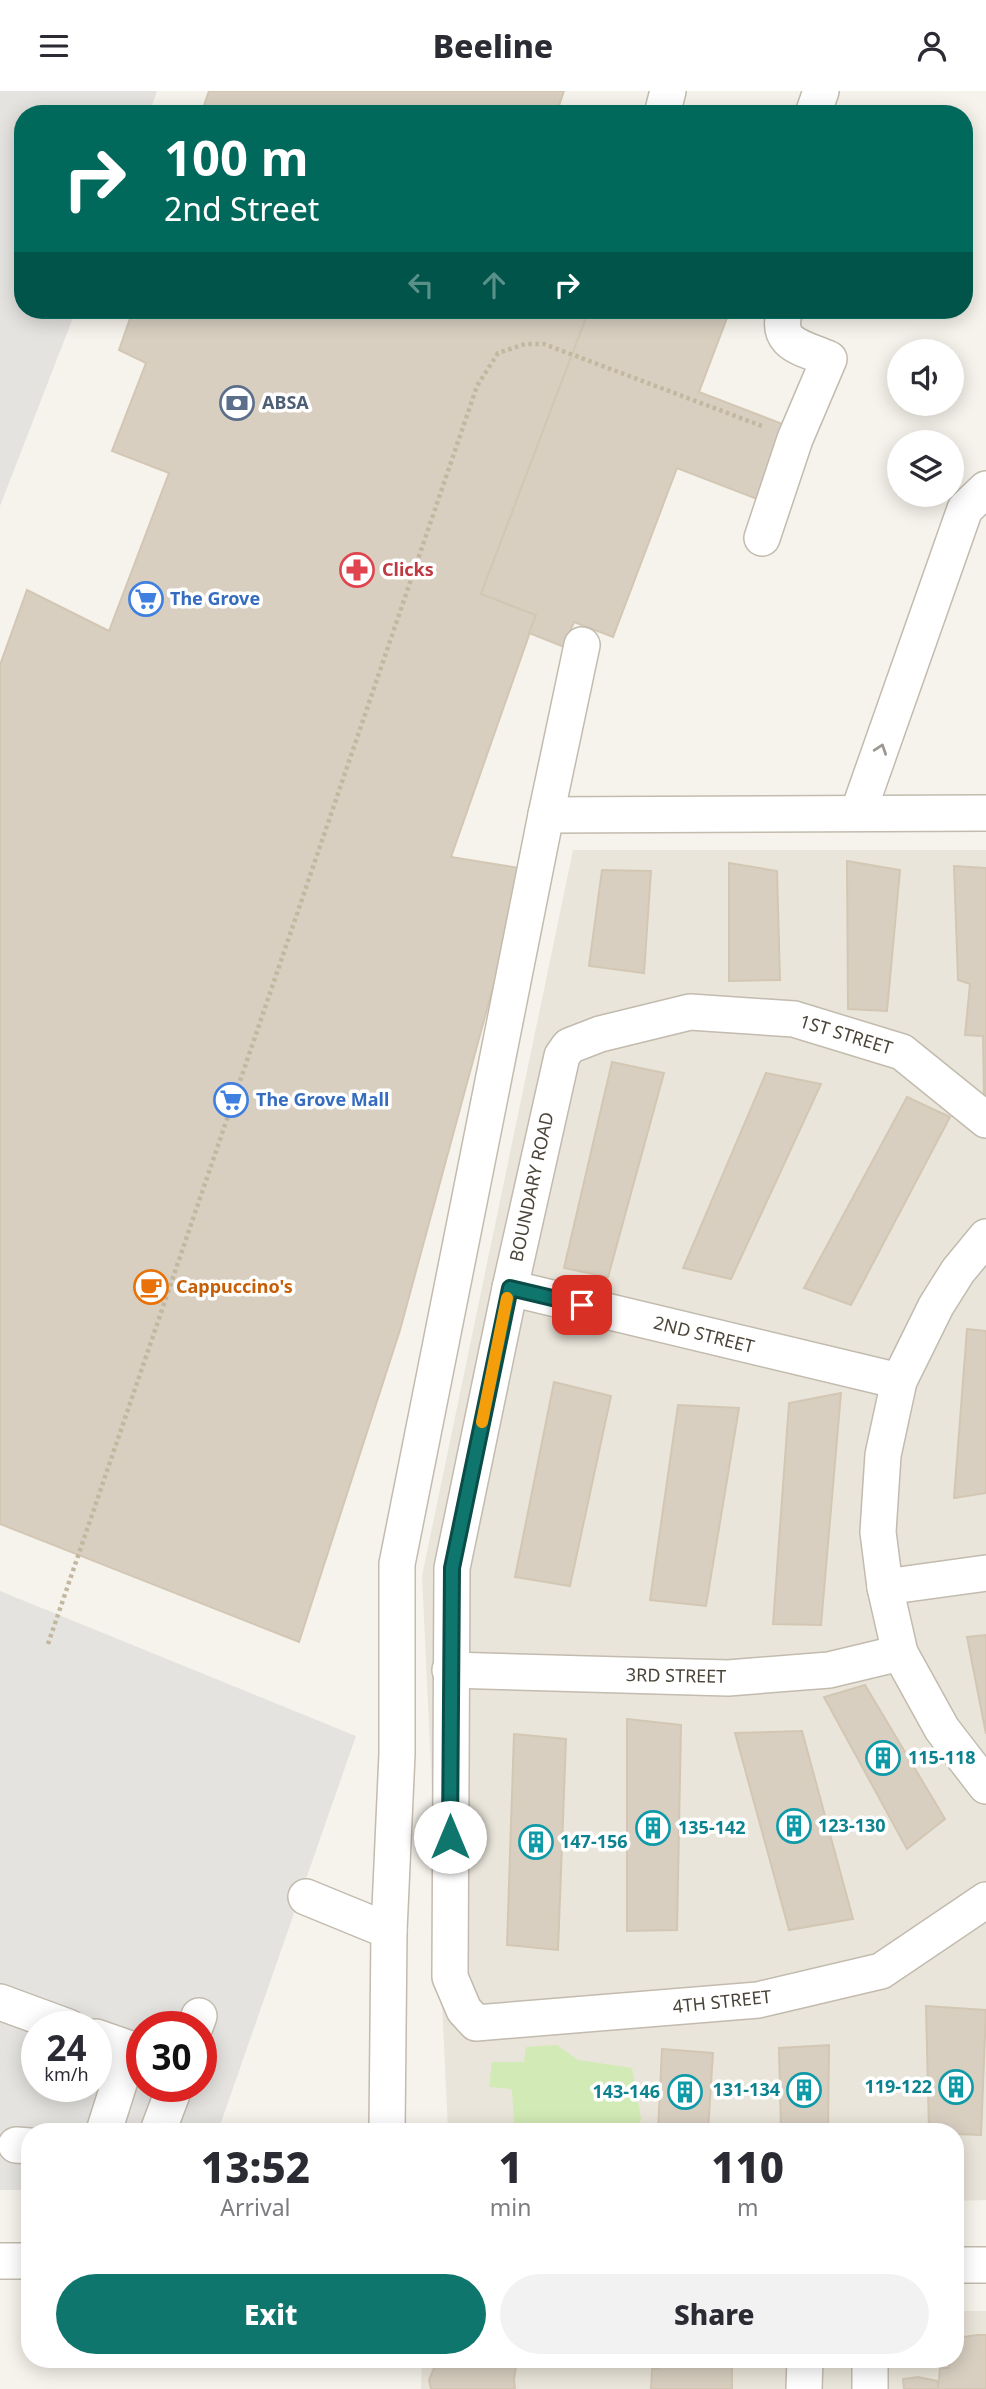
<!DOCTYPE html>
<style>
:root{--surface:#fff;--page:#f2f2f3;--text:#2b2b33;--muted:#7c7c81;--accent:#0f766e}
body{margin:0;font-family:"Noto Sans",sans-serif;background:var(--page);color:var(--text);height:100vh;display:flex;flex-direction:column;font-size:26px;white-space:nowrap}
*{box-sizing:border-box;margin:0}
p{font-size:23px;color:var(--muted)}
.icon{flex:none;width:38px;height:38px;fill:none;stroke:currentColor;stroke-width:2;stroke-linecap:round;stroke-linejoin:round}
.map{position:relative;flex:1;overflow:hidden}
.panel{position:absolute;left:21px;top:2032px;width:943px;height:245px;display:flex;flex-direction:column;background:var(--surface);border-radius:28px;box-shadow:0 4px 18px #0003}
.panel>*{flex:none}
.guide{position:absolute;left:14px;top:14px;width:959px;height:214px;border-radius:28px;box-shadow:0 4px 18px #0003;background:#00695c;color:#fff;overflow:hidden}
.tools{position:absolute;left:887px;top:248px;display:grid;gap:14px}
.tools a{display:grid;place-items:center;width:77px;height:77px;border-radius:50%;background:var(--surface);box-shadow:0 4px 18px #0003;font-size:35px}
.speed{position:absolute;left:21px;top:1920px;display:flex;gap:14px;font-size:35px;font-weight:700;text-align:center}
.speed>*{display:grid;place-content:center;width:91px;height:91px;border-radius:50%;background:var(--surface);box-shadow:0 4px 18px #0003;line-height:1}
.speed small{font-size:18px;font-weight:400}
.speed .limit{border:10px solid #d22;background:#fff;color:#111}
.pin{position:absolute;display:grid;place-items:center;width:60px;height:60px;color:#fff;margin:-30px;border-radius:14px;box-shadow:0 4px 10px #0006}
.me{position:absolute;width:77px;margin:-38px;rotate:0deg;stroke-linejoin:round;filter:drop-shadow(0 0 5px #0008)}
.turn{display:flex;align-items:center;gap:24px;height:147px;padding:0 35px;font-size:32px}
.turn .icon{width:91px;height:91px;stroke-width:2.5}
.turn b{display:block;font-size:49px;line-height:60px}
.lanes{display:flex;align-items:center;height:66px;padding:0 35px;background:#0003;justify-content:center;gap:35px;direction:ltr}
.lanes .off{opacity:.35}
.eta{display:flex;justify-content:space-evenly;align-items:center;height:119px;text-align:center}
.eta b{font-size:42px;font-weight:800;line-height:49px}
.primary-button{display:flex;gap:14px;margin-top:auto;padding:14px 35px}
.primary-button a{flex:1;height:80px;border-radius:42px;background:var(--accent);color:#fff;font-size:28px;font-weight:800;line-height:80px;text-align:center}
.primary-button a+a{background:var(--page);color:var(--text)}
header{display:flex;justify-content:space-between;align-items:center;height:91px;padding:0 35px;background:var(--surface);font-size:32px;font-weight:800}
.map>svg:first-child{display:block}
</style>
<header><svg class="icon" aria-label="menu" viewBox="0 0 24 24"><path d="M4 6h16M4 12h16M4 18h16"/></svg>Beeline<svg class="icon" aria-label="person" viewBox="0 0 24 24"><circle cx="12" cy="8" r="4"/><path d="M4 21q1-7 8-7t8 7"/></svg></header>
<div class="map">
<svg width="986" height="2298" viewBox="0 0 986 2298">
<rect width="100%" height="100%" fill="#f6f3ec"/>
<g fill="#eae5da">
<polygon points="573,759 986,759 986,2109 956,2110 956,2040 448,2040 422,1485"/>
<polygon points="956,2220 986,2220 986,2298 421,2298 422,2268 956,2268"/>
</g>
<polygon fill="#d2eab5" points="557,1954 578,1969 632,1977 641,2027 639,2040 491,2040 491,2037 514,2036 512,1998 489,1996 492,1971 524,1971 526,1956"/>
<g fill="#e5e3e0" fill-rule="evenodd">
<polygon points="0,0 157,0 149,23 23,23 23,219 76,219 0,415"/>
<path d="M0,1500L356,1645L218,2040H30V2099H0ZM37,1936H96V1995H37ZM142,1936H201V1995H142Z"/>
</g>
<g fill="#d8cfc1" stroke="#d3c7b4" stroke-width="2">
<polygon points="209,0 564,0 556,23 201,23"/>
<polygon points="133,219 589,219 481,503 536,524 451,766 525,778 400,1239 299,1551 0,1433 0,574 27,499 109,540 169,382 112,360 146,272 119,259"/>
<polygon points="589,219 730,219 699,301 785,334 757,408 677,377 613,546 574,531 564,556 529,542 536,524 481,503"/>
<polygon points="847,770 900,779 887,920 848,918"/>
<polygon points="729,772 777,780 780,889 729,890"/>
<polygon points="954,775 986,777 986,1005 984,1006 983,945 965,944 970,893 958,889"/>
<polygon points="602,779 651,780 644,882 589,875"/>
<polygon points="612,971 664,982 608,1186 564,1177"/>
<polygon points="766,982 821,993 731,1188 683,1177"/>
<polygon points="907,1006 950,1026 851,1214 804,1197"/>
<polygon points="967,1238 986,1240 986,1402 954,1407"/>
<polygon points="554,1291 611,1305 570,1495 515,1486"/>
<polygon points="841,1302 821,1534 773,1533 789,1312"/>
<polygon points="678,1314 739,1317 706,1515 650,1509"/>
<polygon points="986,1544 986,1643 967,1546"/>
<polygon points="865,1594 945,1728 907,1758 824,1606"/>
<polygon points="627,1628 681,1634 677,1839 627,1840"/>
<polygon points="802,1640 853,1828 789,1839 735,1642"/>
<polygon points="514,1643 566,1648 558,1859 507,1854"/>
<polygon points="926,1915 986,1919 981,2044 956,2043 956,2040 929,2040"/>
<polygon points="829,1954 828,2040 781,2040 779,1957"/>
<polygon points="662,1958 713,1962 708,2040 658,2040"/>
<polygon points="977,2244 986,2244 986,2298 938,2298 940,2277 949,2277 948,2268 956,2268 956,2247"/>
<polygon points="441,2268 517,2268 514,2288 515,2298 431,2298 429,2289 434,2277 442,2276"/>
<polygon points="660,2268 732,2268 732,2298 651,2298 652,2278 659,2277"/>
<polygon points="918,2286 938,2290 938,2298 904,2298 903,2288"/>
</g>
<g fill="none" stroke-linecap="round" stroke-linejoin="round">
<g stroke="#c2bbae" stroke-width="38">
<g id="minor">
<polyline points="662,23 668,0"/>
<polyline points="813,23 821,0"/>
<path d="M762,447L795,348L829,268C802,256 774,254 785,219"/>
<polyline points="858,722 965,418 986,398"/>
<polyline points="546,724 582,554"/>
<polyline points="986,1029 902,961 794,928 690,921 600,943 569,955 562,965 510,1197 452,1477 450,1886 464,1919 476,1932 758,1909 881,1880 986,1809"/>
<polyline points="986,1146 958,1180 936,1215 899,1290 883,1364 878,1441 885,1496 900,1562 942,1638 986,1695"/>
<polyline points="510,1197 899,1290"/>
<polyline points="885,1496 986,1482"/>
<polyline points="450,1579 728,1587 829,1579 900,1562"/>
<polyline points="306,1806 389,1840"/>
<polyline points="0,1911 68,1936"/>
<polyline points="195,1936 199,1925"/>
<polyline points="96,1946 142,1962"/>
<polyline points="104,2040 130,1958"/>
<polyline points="158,2040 175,1995"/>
<polyline points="387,2040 389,1840 397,1663 397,1473 546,724 986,722"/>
<polyline points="16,2054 30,2055"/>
<polyline points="0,2170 30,2170"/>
<polyline points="956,2174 986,2174"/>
<polyline points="804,2298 805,2268"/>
<polyline points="870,2298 870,2268"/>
</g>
</g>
<polyline stroke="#c4b79f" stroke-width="4.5" stroke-dasharray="3.5 3.5" stroke-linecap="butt" points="48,1553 477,295 498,262 525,253 544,253 762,335"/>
<use href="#minor" stroke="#fff" stroke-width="35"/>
</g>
<defs><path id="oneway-chevron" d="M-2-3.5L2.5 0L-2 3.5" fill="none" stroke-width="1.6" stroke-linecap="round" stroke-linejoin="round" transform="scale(1.75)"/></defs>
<use stroke="#9c9892" href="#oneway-chevron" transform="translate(881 658) rotate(-71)"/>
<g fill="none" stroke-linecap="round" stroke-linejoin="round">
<g stroke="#0a4d48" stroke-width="18">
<polyline id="route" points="450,1746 452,1477 510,1197 582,1214"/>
</g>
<use href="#route" stroke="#0f766e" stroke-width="12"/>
<polyline stroke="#f59e0b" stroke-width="12" points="482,1331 507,1207"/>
</g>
<defs>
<g id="bank-ring" transform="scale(1.75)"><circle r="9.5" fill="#fff" stroke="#5c6f8a" stroke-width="1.5"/><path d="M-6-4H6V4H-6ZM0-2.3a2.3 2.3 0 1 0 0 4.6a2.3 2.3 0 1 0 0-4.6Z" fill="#5c6f8a"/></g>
<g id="pharmacy-ring" transform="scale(1.75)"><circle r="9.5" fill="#fff" stroke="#e0444e" stroke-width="1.5"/><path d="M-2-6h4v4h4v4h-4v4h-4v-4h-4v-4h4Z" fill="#e0444e"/></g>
<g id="supermarket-ring" transform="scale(1.75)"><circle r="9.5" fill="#fff" stroke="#3f7fe0" stroke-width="1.5"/><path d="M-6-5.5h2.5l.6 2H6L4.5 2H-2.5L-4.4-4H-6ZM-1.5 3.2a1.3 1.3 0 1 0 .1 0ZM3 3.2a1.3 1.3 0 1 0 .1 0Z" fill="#3f7fe0"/></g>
<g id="cafe-ring" transform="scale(1.75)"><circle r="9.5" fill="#fff" stroke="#e8710a" stroke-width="1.5"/><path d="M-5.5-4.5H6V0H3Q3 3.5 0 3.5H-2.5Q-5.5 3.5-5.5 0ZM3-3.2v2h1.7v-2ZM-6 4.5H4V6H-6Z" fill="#e8710a"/></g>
<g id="building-ring" transform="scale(1.75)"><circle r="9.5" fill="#fff" stroke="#0f9aa8" stroke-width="1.5"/><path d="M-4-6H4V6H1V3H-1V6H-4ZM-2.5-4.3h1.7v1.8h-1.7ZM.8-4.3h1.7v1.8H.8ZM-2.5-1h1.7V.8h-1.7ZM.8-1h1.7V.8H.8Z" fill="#0f9aa8"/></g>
</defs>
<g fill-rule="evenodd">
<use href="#bank-ring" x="237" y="312"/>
<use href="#pharmacy-ring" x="357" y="479"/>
<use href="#supermarket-ring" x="146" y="508"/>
<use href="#supermarket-ring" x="231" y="1009"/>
<use href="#cafe-ring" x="151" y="1196"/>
<use href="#building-ring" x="883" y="1667"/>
<use href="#building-ring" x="794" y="1735"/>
<use href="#building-ring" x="653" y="1737"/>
<use href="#building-ring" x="536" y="1751"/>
<use href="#building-ring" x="956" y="1996"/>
<use href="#building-ring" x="804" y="1999"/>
<use href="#building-ring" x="685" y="2001"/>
</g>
<g text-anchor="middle" stroke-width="7" stroke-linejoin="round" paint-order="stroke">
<g font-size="18" font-weight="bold" fill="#4e5e75" stroke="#fff" text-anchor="start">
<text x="262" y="318">ABSA</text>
</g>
<g font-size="18" font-weight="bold" fill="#be3a42" stroke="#fff" text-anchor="start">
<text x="382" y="485">Clicks</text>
</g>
<g font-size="18" font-weight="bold" fill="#366cbe" stroke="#fff" text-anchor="start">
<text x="170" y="514">The Grove</text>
<text x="256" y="1015">The Grove Mall</text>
</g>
<g font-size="18" fill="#4b4439" stroke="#fff">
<text transform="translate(846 944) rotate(17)" y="6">1ST STREET</text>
<text transform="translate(532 1096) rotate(-78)" y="6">BOUNDARY ROAD</text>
<text transform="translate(704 1244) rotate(14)" y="6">2ND STREET</text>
<text transform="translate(676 1585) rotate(1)" y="6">3RD STREET</text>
<text transform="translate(722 1911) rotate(-6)" y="6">4TH STREET</text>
</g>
<g font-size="18" font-weight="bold" fill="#c56008" stroke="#fff" text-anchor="start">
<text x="176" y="1202">Cappuccino's</text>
</g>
<g font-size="18" font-weight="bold" fill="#0d838f" stroke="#fff" text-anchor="start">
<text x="908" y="1673">115-118</text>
<text x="818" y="1741">123-130</text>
<text x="678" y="1743">135-142</text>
<text x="560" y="1757">147-156</text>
<text x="932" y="2002" text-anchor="end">119-122</text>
<text x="780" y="2005" text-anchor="end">131-134</text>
<text x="660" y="2007" text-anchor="end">143-146</text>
</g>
</g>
</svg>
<div class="tools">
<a><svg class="icon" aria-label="sound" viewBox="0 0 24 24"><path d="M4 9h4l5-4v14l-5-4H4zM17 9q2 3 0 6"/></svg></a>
<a><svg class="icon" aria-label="layers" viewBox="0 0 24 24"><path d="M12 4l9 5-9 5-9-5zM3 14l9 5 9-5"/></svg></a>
</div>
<div class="speed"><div>24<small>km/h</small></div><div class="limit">30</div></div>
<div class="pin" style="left:582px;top:1214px;background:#d93025"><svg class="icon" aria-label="arrive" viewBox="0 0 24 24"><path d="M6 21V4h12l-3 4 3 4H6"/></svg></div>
<svg class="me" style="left:450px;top:1746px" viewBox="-20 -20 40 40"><circle r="19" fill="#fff"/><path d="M0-13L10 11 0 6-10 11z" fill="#0f766e"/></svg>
<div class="guide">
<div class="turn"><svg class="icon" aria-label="right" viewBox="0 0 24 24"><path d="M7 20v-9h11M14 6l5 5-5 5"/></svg><div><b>100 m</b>2nd Street</div></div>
<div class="lanes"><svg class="icon off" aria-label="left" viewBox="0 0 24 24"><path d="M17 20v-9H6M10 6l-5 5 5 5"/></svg><svg class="icon off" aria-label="ahead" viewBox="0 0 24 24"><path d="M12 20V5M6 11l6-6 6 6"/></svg><svg class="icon" aria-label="right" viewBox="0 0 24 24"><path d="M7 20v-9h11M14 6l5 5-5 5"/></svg></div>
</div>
<section class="panel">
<div class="eta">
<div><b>13:52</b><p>Arrival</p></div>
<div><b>1</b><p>min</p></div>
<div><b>110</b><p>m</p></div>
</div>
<div class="primary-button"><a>Exit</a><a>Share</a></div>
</section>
</div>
